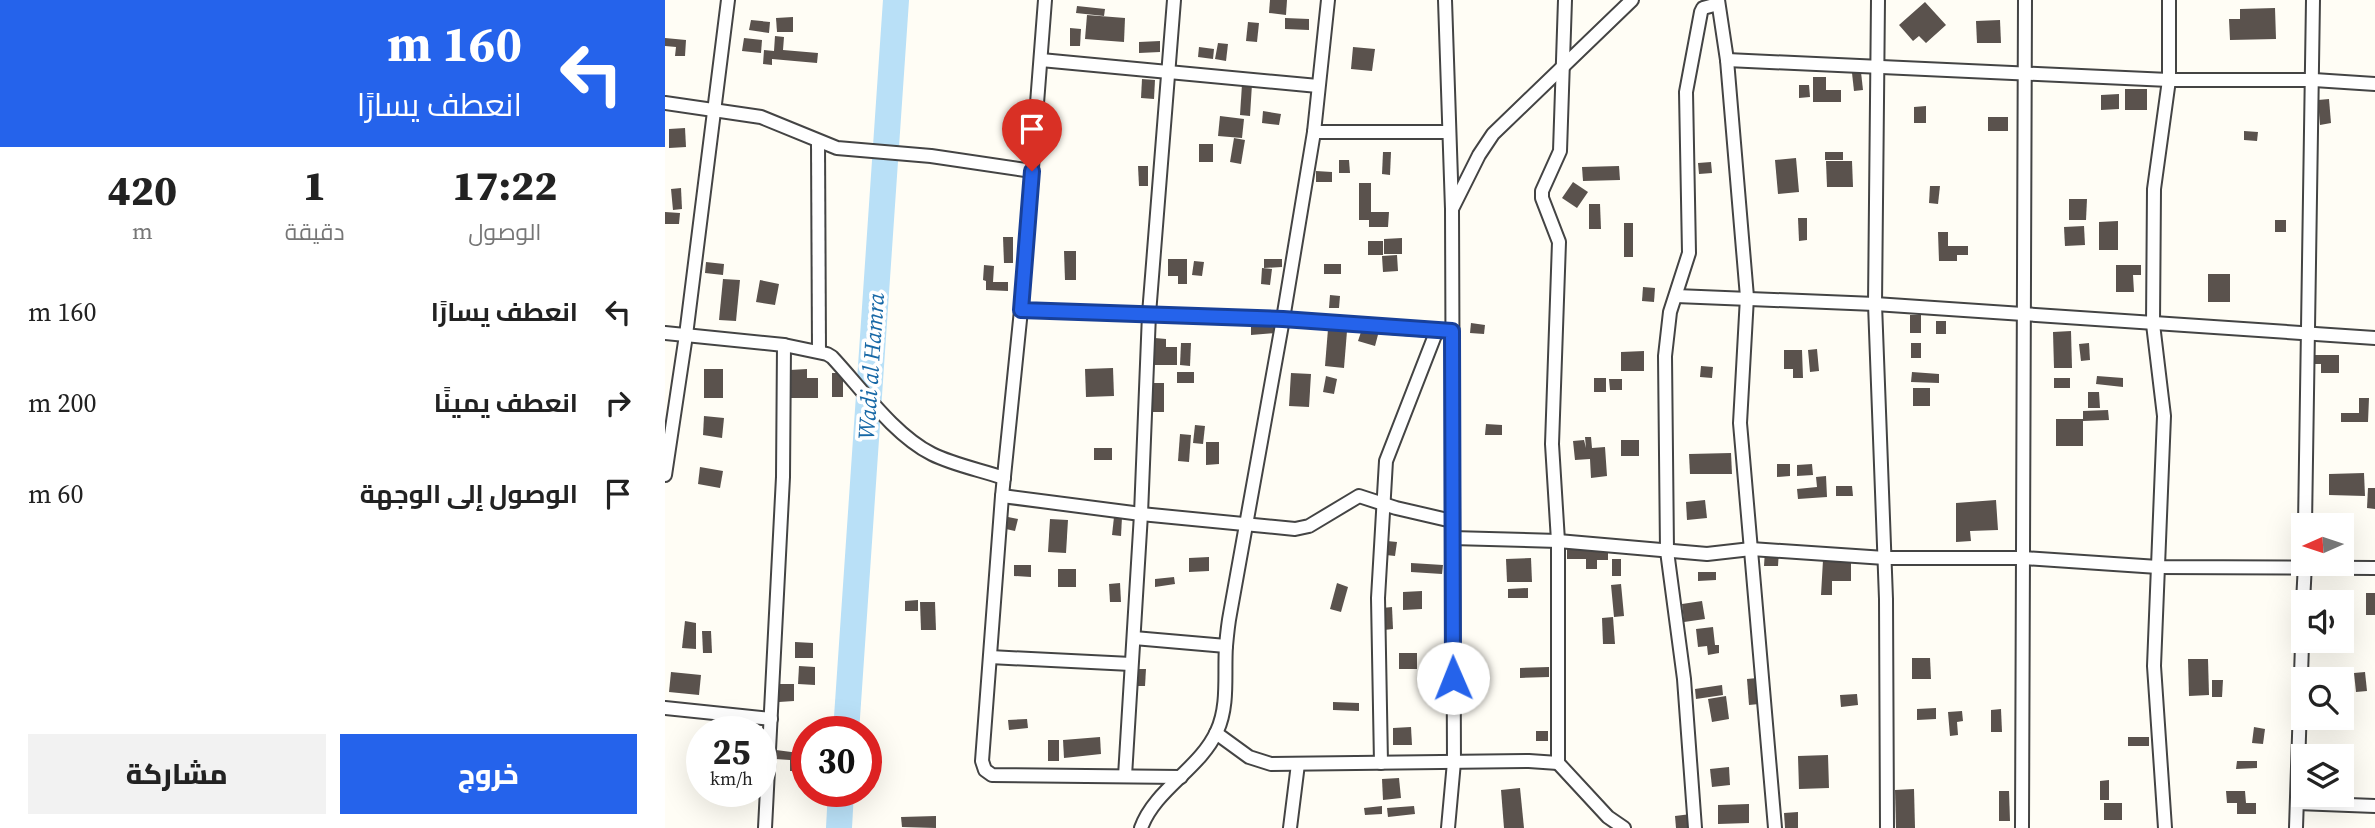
<!DOCTYPE html>
<html lang="ar">
<meta charset="utf-8">
<style>
:root{--surface:#fff;--page:#f2f2f2;--text:#222;--muted:#767676;--accent:#2563eb}
body{margin:0;font-family:"Source Serif 4",Cairo,serif;background:var(--page);color:var(--text);direction:rtl;height:100vh;display:flex;flex-direction:column;font-size:26px;white-space:nowrap}
*{box-sizing:border-box;margin:0}
p{font-size:23px;color:var(--muted)}
.icon{flex:none;width:38px;height:38px;fill:none;stroke:currentColor;stroke-width:2;stroke-linecap:round;stroke-linejoin:round}
.map{position:relative;flex:1;overflow:hidden;direction:ltr}
.sheet{display:flex;flex-direction:column;background:var(--surface);width:665px}
.sheet>*{flex:none}
.banner{background:#2563eb;color:#fff;overflow:hidden}
.needle{width:46px;rotate:267deg}
.buttons{position:absolute;left:1626px;top:513px;display:grid;gap:14px}
.buttons a{display:grid;place-items:center;width:63px;height:63px;border-radius:0px;background:var(--surface);box-shadow:0 7px 28px #0002;font-size:35px}
.speed{position:absolute;left:21px;top:716px;display:flex;gap:14px;font-size:35px;font-weight:700;text-align:center}
.speed>*{display:grid;place-content:center;width:91px;height:91px;border-radius:50%;background:var(--surface);box-shadow:0 7px 28px #0002;line-height:1}
.speed small{font-size:18px;font-weight:400}
.speed .limit{border:10px solid #d22;background:#fff;color:#111}
.pin{position:absolute;display:grid;place-items:center;width:60px;height:60px;color:#fff;margin:-72px -30px;border-radius:50% 50% 50% 0;rotate:-45deg;box-shadow:0 0 7px #0007}
.pin .icon{rotate:45deg}
.me{position:absolute;width:77px;margin:-38px;rotate:359deg;stroke-linejoin:round;filter:drop-shadow(0 0 5px #0008)}
.turn{display:flex;align-items:center;gap:24px;height:147px;padding:0 28px;font-size:32px}
.turn .icon{width:91px;height:91px;stroke-width:2.5}
.turn b{display:block;font-size:49px;line-height:60px}
.eta{display:flex;justify-content:space-evenly;align-items:center;height:119px;text-align:center}
.eta b{font-size:42px;font-weight:800;line-height:49px}
.primary-button{display:flex;gap:14px;margin-top:auto;padding:14px 28px}
.primary-button a{flex:1;height:80px;border-radius:0px;background:var(--accent);color:#fff;font-size:28px;font-weight:800;line-height:80px;text-align:center}
.primary-button a+a{background:var(--page);color:var(--text)}
ul{padding:0;list-style:none}
li{display:flex;align-items:center;gap:21px;height:91px;padding:0 28px}
li div{flex:1}
li b{display:block;font-size:26px}
li em{font-style:normal}
main{display:flex;flex:1;min-height:0}
.map>svg:first-child{display:block}
</style>
<main>
<div class="map">
<svg width="1710" height="828" viewBox="0 0 1710 828">
<rect width="100%" height="100%" fill="#fffdf5"/>
<g fill="none" stroke-linecap="round" stroke-linejoin="round">
<g stroke="#b9e0f7" stroke-width="26">
<polyline points="181,732 231,0"/>
<polyline points="174,828 176,791"/>
</g>
</g>
<g fill="#5a524d">
<polygon points="605,0 622,0 621,15 604,13"/>
<polygon points="1260,2 1281,25 1261,43 1254,36 1248,41 1234,25"/>
<polygon points="412,6 440,9 439,16 411,13"/>
<polygon points="1610,8 1611,39 1565,40 1564,19 1575,19 1575,9"/>
<polygon points="422,15 460,18 459,42 420,39"/>
<polygon points="128,17 128,32 112,32 111,18"/>
<polygon points="620,18 644,19 644,30 620,29"/>
<polygon points="86,20 105,22 104,33 84,30"/>
<polygon points="1335,20 1336,43 1312,43 1311,21"/>
<polygon points="583,22 594,23 592,42 581,41"/>
<polygon points="405,28 416,29 415,46 405,46"/>
<polygon points="110,36 119,37 118,50 153,53 152,63 107,59 107,65 98,64 99,50 109,51"/>
<polygon points="0,38 21,40 20,56 10,56 11,47 0,46"/>
<polygon points="79,38 97,40 96,53 77,51"/>
<polygon points="495,41 495,52 474,53 474,42"/>
<polygon points="553,43 563,44 561,61 550,59"/>
<polygon points="534,47 549,49 548,59 533,57"/>
<polygon points="688,47 710,49 707,71 686,69"/>
<polygon points="1196,72 1198,90 1189,91 1187,73"/>
<polygon points="1148,77 1161,77 1161,90 1176,90 1176,102 1148,102"/>
<polygon points="477,79 490,80 489,99 476,98"/>
<polygon points="577,84 587,84 585,116 575,115"/>
<polygon points="1134,85 1144,85 1145,97 1134,98"/>
<rect x="1460" y="89" width="22" height="21"/>
<polygon points="1454,94 1454,109 1436,110 1436,95"/>
<polygon points="1664,99 1666,123 1655,125 1653,100"/>
<polygon points="1261,106 1261,123 1249,123 1249,107"/>
<polygon points="598,111 616,114 614,125 597,123"/>
<polygon points="555,116 579,119 577,138 553,136"/>
<rect x="1323" y="117" width="20" height="14"/>
<polygon points="20,128 21,147 4,148 4,129"/>
<polygon points="1579,131 1593,132 1592,141 1579,140"/>
<polygon points="569,138 580,140 576,164 565,162"/>
<rect x="534" y="144" width="14" height="18"/>
<polygon points="718,152 726,152 725,175 717,174"/>
<rect x="1160" y="152" width="18" height="8"/>
<polygon points="1131,158 1134,192 1113,194 1110,160"/>
<polygon points="674,160 684,160 685,173 674,173"/>
<polygon points="1161,161 1187,161 1188,187 1162,187"/>
<polygon points="1046,162 1047,173 1034,174 1033,163"/>
<polygon points="473,166 483,166 483,186 474,186"/>
<polygon points="954,166 955,180 918,181 917,167"/>
<polygon points="651,171 667,172 667,182 651,182"/>
<polygon points="908,182 923,192 912,208 897,198"/>
<polygon points="694,183 706,183 706,212 724,212 723,227 704,227 704,220 694,220"/>
<polygon points="1265,186 1275,186 1273,204 1264,203"/>
<polygon points="16,188 17,209 8,210 6,189"/>
<polygon points="1404,199 1422,199 1421,220 1404,220"/>
<polygon points="924,204 935,204 936,229 924,229"/>
<polygon points="0,212 15,213 14,224 0,224"/>
<polygon points="1133,218 1142,218 1142,240 1134,241"/>
<rect x="1610" y="220" width="11" height="12"/>
<polygon points="1453,221 1453,250 1434,250 1434,222"/>
<rect x="959" y="223" width="9" height="34"/>
<polygon points="1419,226 1420,245 1400,246 1399,227"/>
<polygon points="1273,232 1283,232 1283,246 1303,246 1303,255 1292,255 1292,261 1274,261"/>
<polygon points="338,237 348,237 348,263 339,263"/>
<polygon points="737,238 737,254 719,254 719,239"/>
<rect x="703" y="241" width="15" height="14"/>
<polygon points="399,251 411,251 411,280 400,280"/>
<polygon points="732,255 733,271 718,272 717,256"/>
<polygon points="503,259 522,259 522,284 513,284 513,276 503,276"/>
<polygon points="599,259 617,259 617,267 599,268"/>
<polygon points="529,261 539,262 537,276 527,275"/>
<polygon points="41,262 59,264 58,275 40,273"/>
<rect x="659" y="264" width="17" height="10"/>
<polygon points="319,265 329,266 328,282 343,282 343,291 321,290 321,281 318,280"/>
<polygon points="1451,265 1476,265 1476,275 1468,275 1469,292 1451,292"/>
<polygon points="597,268 607,269 605,285 596,284"/>
<rect x="1543" y="274" width="22" height="28"/>
<polygon points="58,279 75,280 71,321 54,320"/>
<polygon points="95,280 114,284 110,305 91,302"/>
<polygon points="978,287 990,288 989,302 977,301"/>
<polygon points="665,295 675,296 674,308 664,308"/>
<rect x="1245" y="315" width="11" height="18"/>
<polygon points="610,321 611,333 586,335 586,323"/>
<rect x="1271" y="321" width="10" height="13"/>
<polygon points="806,323 820,325 819,334 805,333"/>
<polygon points="698,326 714,331 710,346 693,341"/>
<polygon points="663,329 682,331 679,368 660,366"/>
<polygon points="1406,331 1407,368 1389,368 1388,332"/>
<polygon points="490,338 501,339 501,347 512,347 512,365 490,365"/>
<polygon points="516,343 526,343 525,366 515,365"/>
<rect x="1246" y="343" width="10" height="15"/>
<polygon points="1424,343 1425,360 1416,361 1414,344"/>
<polygon points="1152,349 1154,371 1145,372 1143,350"/>
<polygon points="1119,350 1137,350 1138,378 1128,378 1128,369 1119,369"/>
<polygon points="979,351 979,371 956,371 956,352"/>
<polygon points="1650,355 1674,355 1674,373 1656,373 1656,364 1650,364"/>
<polygon points="1036,366 1048,367 1047,378 1035,377"/>
<polygon points="448,368 449,396 421,397 420,369"/>
<rect x="39" y="369" width="19" height="29"/>
<polygon points="142,369 142,378 153,378 153,398 125,398 125,370"/>
<rect x="512" y="372" width="17" height="11"/>
<polygon points="1247,372 1274,374 1274,383 1246,382"/>
<rect x="167" y="373" width="11" height="24"/>
<polygon points="626,373 646,374 644,407 624,406"/>
<polygon points="661,376 672,379 669,394 658,392"/>
<polygon points="1432,376 1458,378 1458,387 1431,384"/>
<rect x="929" y="378" width="12" height="14"/>
<rect x="1389" y="378" width="16" height="10"/>
<polygon points="944,379 957,379 957,390 945,390"/>
<rect x="488" y="383" width="11" height="29"/>
<rect x="1248" y="388" width="17" height="18"/>
<polygon points="1423,392 1434,392 1435,408 1423,408"/>
<polygon points="1694,398 1704,398 1703,422 1676,422 1676,413 1694,413"/>
<polygon points="1443,410 1444,420 1418,421 1418,411"/>
<polygon points="39,416 59,418 57,438 38,435"/>
<rect x="1391" y="419" width="27" height="27"/>
<polygon points="821,424 837,425 837,435 820,435"/>
<polygon points="530,425 540,426 538,444 528,443"/>
<polygon points="515,434 526,435 524,462 513,461"/>
<polygon points="920,437 926,437 927,448 940,447 942,476 926,478 925,459 910,460 908,441 919,440 921,448"/>
<rect x="956" y="440" width="18" height="16"/>
<polygon points="541,442 554,442 554,464 541,465"/>
<rect x="429" y="448" width="18" height="12"/>
<polygon points="1066,453 1067,474 1025,474 1024,454"/>
<polygon points="1112,464 1125,464 1125,476 1112,477"/>
<polygon points="1147,464 1148,475 1132,476 1132,465"/>
<polygon points="35,467 58,471 55,488 33,484"/>
<polygon points="1699,473 1700,496 1664,495 1664,474"/>
<polygon points="1161,476 1162,497 1133,499 1132,489 1152,487 1151,477"/>
<polygon points="1171,486 1187,486 1188,496 1171,496"/>
<polygon points="1703,488 1710,488 1710,509 1702,508"/>
<polygon points="1040,500 1042,518 1022,520 1021,502"/>
<polygon points="1331,500 1333,530 1305,531 1306,541 1291,542 1291,503"/>
<polygon points="343,517 353,519 350,531 341,529"/>
<polygon points="449,517 457,517 456,536 447,535"/>
<polygon points="385,519 403,520 401,553 383,552"/>
<polygon points="722,541 732,542 730,556 721,555"/>
<polygon points="943,543 943,560 932,560 932,569 921,569 921,559 902,559 902,544"/>
<polygon points="1100,549 1114,550 1113,566 1099,566"/>
<polygon points="544,557 544,571 524,572 524,558"/>
<polygon points="866,558 867,582 842,582 841,559"/>
<rect x="947" y="559" width="9" height="17"/>
<polygon points="1158,560 1186,560 1186,581 1167,581 1167,595 1156,595"/>
<polygon points="746,563 778,565 777,574 746,572"/>
<polygon points="349,565 366,565 366,577 349,576"/>
<rect x="393" y="569" width="18" height="18"/>
<polygon points="1033,572 1051,572 1051,580 1033,581"/>
<polygon points="509,577 510,584 490,587 490,579"/>
<polygon points="455,583 456,602 445,602 444,584"/>
<polygon points="672,583 683,587 676,612 665,609"/>
<polygon points="956,584 959,616 949,617 946,585"/>
<polygon points="863,588 863,598 843,598 843,589"/>
<polygon points="757,591 757,609 738,610 738,592"/>
<rect x="1701" y="593" width="9" height="22"/>
<polygon points="253,600 253,611 240,611 240,601"/>
<polygon points="1037,601 1040,619 1019,622 1017,604"/>
<polygon points="255,602 270,602 271,630 256,630"/>
<polygon points="727,607 728,629 719,630 717,608"/>
<polygon points="948,617 950,644 938,644 937,618"/>
<polygon points="20,621 31,623 31,649 17,648"/>
<polygon points="1048,627 1050,645 1054,645 1054,653 1043,655 1042,646 1033,647 1031,629"/>
<polygon points="37,631 46,631 47,653 38,653"/>
<polygon points="130,642 148,643 148,658 130,658"/>
<rect x="734" y="653" width="18" height="16"/>
<polygon points="1247,658 1265,658 1266,679 1247,679"/>
<polygon points="1523,659 1543,659 1544,695 1524,696"/>
<polygon points="134,666 150,667 150,685 133,684"/>
<polygon points="884,667 884,677 855,678 855,668"/>
<polygon points="470,669 481,669 480,686 469,686"/>
<polygon points="6,672 36,675 34,695 4,692"/>
<polygon points="1700,672 1702,691 1691,692 1689,673"/>
<polygon points="1092,678 1094,704 1084,705 1082,679"/>
<polygon points="1547,680 1558,680 1557,697 1547,697"/>
<polygon points="114,684 129,684 129,701 114,702"/>
<polygon points="1057,685 1058,695 1031,699 1030,689"/>
<polygon points="1192,694 1193,705 1176,707 1175,695"/>
<polygon points="1061,696 1064,719 1047,722 1043,699"/>
<polygon points="668,702 694,703 694,711 668,710"/>
<polygon points="1271,708 1271,719 1252,720 1252,709"/>
<polygon points="1336,709 1337,732 1326,732 1326,710"/>
<polygon points="1297,711 1298,721 1292,722 1293,735 1285,736 1283,712"/>
<polygon points="362,719 363,728 344,730 343,720"/>
<polygon points="746,727 747,745 728,745 728,728"/>
<polygon points="1589,727 1600,729 1598,744 1587,743"/>
<rect x="871" y="731" width="12" height="10"/>
<polygon points="435,737 436,754 399,758 398,740"/>
<rect x="1463" y="737" width="21" height="9"/>
<rect x="383" y="740" width="11" height="21"/>
<polygon points="111,750 134,753 134,771 125,771 125,760 110,759"/>
<polygon points="1163,755 1164,788 1134,789 1133,756"/>
<polygon points="1572,761 1592,761 1592,768 1571,769"/>
<polygon points="1064,767 1065,785 1047,787 1045,769"/>
<polygon points="734,778 736,798 718,800 717,779"/>
<polygon points="1444,780 1444,800 1435,800 1435,781"/>
<polygon points="855,788 859,828 839,828 836,790"/>
<polygon points="1249,789 1250,828 1231,828 1230,790"/>
<polygon points="1334,791 1344,791 1345,821 1334,821"/>
<polygon points="1561,791 1580,791 1581,803 1591,803 1591,814 1572,814 1572,803 1562,803"/>
<rect x="1439" y="803" width="18" height="17"/>
<polygon points="1084,804 1084,823 1053,824 1053,805"/>
<polygon points="717,806 717,814 700,815 699,808"/>
<polygon points="749,806 750,814 723,817 722,808"/>
<polygon points="1133,812 1133,828 1120,828 1119,813"/>
<polygon points="1026,814 1028,828 1011,828 1010,816"/>
<polygon points="271,816 271,828 237,827 236,817"/>
</g>
<g fill="none" stroke-linecap="round" stroke-linejoin="round">
<g stroke="#444" stroke-width="16">
<g id="minor">
<polyline points="380,0 356,310 337,496 317,761 320,770 327,775 516,777"/>
<polyline points="780,0 787,209 789,762 783,828"/>
<polyline points="900,0 895,151 877,191 877,198 894,242 887,444 893,541 893,763 943,817 959,828"/>
<polyline points="1053,0 1062,60 1082,297 1075,423 1110,828"/>
<polyline points="1213,0 1210,304 1221,599 1222,828"/>
<polyline points="376,60 653,86"/>
<polyline points="1062,60 1504,80 1649,80 1710,84"/>
<polyline points="0,103 96,117 172,148 266,156 367,171"/>
<polyline points="649,132 783,132"/>
<polyline points="153,142 154,351"/>
<polyline points="788,207 814,155 828,134 967,0"/>
<polyline points="1011,296 1210,304 1710,338"/>
<polyline points="356,310 618,319 779,331"/>
<path d="M0,333L119,345L162,354L167,357C196,388 229,435 267,454C289,465 316,470 339,478"/>
<polyline points="0,475 21,335 63,0"/>
<polyline points="337,496 476,514 630,529 644,526 694,496 731,508 787,521"/>
<polyline points="1640,525 1648,0"/>
<polyline points="787,538 893,541 1042,554 1086,549 1220,558 1358,558 1493,567 1710,568"/>
<polyline points="1638,602 1640,564"/>
<polyline points="469,638 561,646"/>
<polyline points="325,657 466,664"/>
<polyline points="0,708 106,719"/>
<polyline points="551,733 584,757 606,764 864,761 893,763"/>
<polyline points="716,763 713,598 721,461 772,330"/>
<polyline points="460,776 476,514 484,314 509,0"/>
<polyline points="1632,803 1710,806"/>
<polyline points="100,828 118,477 119,345"/>
<path d="M476,828C490,789 535,769 552,731C564,705 559,674 561,646C562,635 563,624 565,614L618,319L649,132L663,0"/>
<polyline points="625,828 633,764"/>
<polyline points="1030,828 1019,679 1002,551 1000,356 1005,312 1024,253 1021,92 1036,12 1038,8 1053,4"/>
<polyline points="1357,828 1360,0"/>
<polyline points="1500,828 1489,666 1499,416 1488,324 1489,189 1504,80 1504,0"/>
<polyline points="1631,828 1638,614"/>
</g>
</g>
<use href="#minor" stroke="#fff" stroke-width="12"/>
</g>
<g fill="none" stroke-linecap="round" stroke-linejoin="round">
<g stroke="#184099" stroke-width="18">
<polyline id="route" points="367,171 356,310 618,319 787,331 788,678"/>
</g>
<use href="#route" stroke="#2563eb" stroke-width="12"/>
</g>
<g text-anchor="middle" stroke-width="7" stroke-linejoin="round" paint-order="stroke">
<g font-size="23" font-style="italic" fill="#1768a6" stroke="#fff">
<text transform="translate(206 366) rotate(-86)" y="8">Wadi al Hamra</text>
</g>
</g>
</svg>
<div class="buttons">
<a><svg class="needle" viewBox="-14 -14 28 28"><path d="M0-13l5 13h-10z" fill="#e53935"/><path d="M0 13l5-13h-10z" fill="#767676"/></svg></a>
<a><svg class="icon" aria-label="sound" viewBox="0 0 24 24"><path d="M4 9h4l5-4v14l-5-4H4zM17 9q2 3 0 6"/></svg></a>
<a><svg class="icon" aria-label="search" viewBox="0 0 24 24"><circle cx="10" cy="10" r="6"/><path d="M15 15l6 6"/></svg></a>
<a><svg class="icon" aria-label="layers" viewBox="0 0 24 24"><path d="M12 4l9 5-9 5-9-5zM3 14l9 5 9-5"/></svg></a>
</div>
<div class="speed"><div>25<small>km/h</small></div><div class="limit">30</div></div>
<div class="pin" style="left:367px;top:171px;background:#d93025"><svg class="icon" aria-label="arrive" viewBox="0 0 24 24"><path d="M6 21V4h12l-3 4 3 4H6"/></svg></div>
<svg class="me" style="left:788px;top:678px" viewBox="-20 -20 40 40"><circle r="19" fill="#fff"/><path d="M0-13L10 11 0 6-10 11z" fill="#2563eb"/></svg>
</div>
<section class="sheet">
<div class="banner">
<div class="turn"><svg class="icon" aria-label="left" viewBox="0 0 24 24"><path d="M17 20v-9H6M10 6l-5 5 5 5"/></svg><div><b>160 m</b>انعطف يسارًا</div></div>
</div>
<div class="eta">
<div><b>17:22</b><p>الوصول</p></div>
<div><b>1</b><p>دقيقة</p></div>
<div><b>420</b><p>m</p></div>
</div>
<ul>
<li><svg class="icon" aria-label="left" viewBox="0 0 24 24"><path d="M17 20v-9H6M10 6l-5 5 5 5"/></svg><div><b>انعطف يسارًا</b></div><em>160 m</em></li>
<li><svg class="icon" aria-label="right" viewBox="0 0 24 24"><path d="M7 20v-9h11M14 6l5 5-5 5"/></svg><div><b>انعطف يمينًا</b></div><em>200 m</em></li>
<li><svg class="icon" aria-label="arrive" viewBox="0 0 24 24"><path d="M6 21V4h12l-3 4 3 4H6"/></svg><div><b>الوصول إلى الوجهة</b></div><em>60 m</em></li>
</ul>
<div class="primary-button"><a>خروج</a><a>مشاركة</a></div>
</section>
</main>
